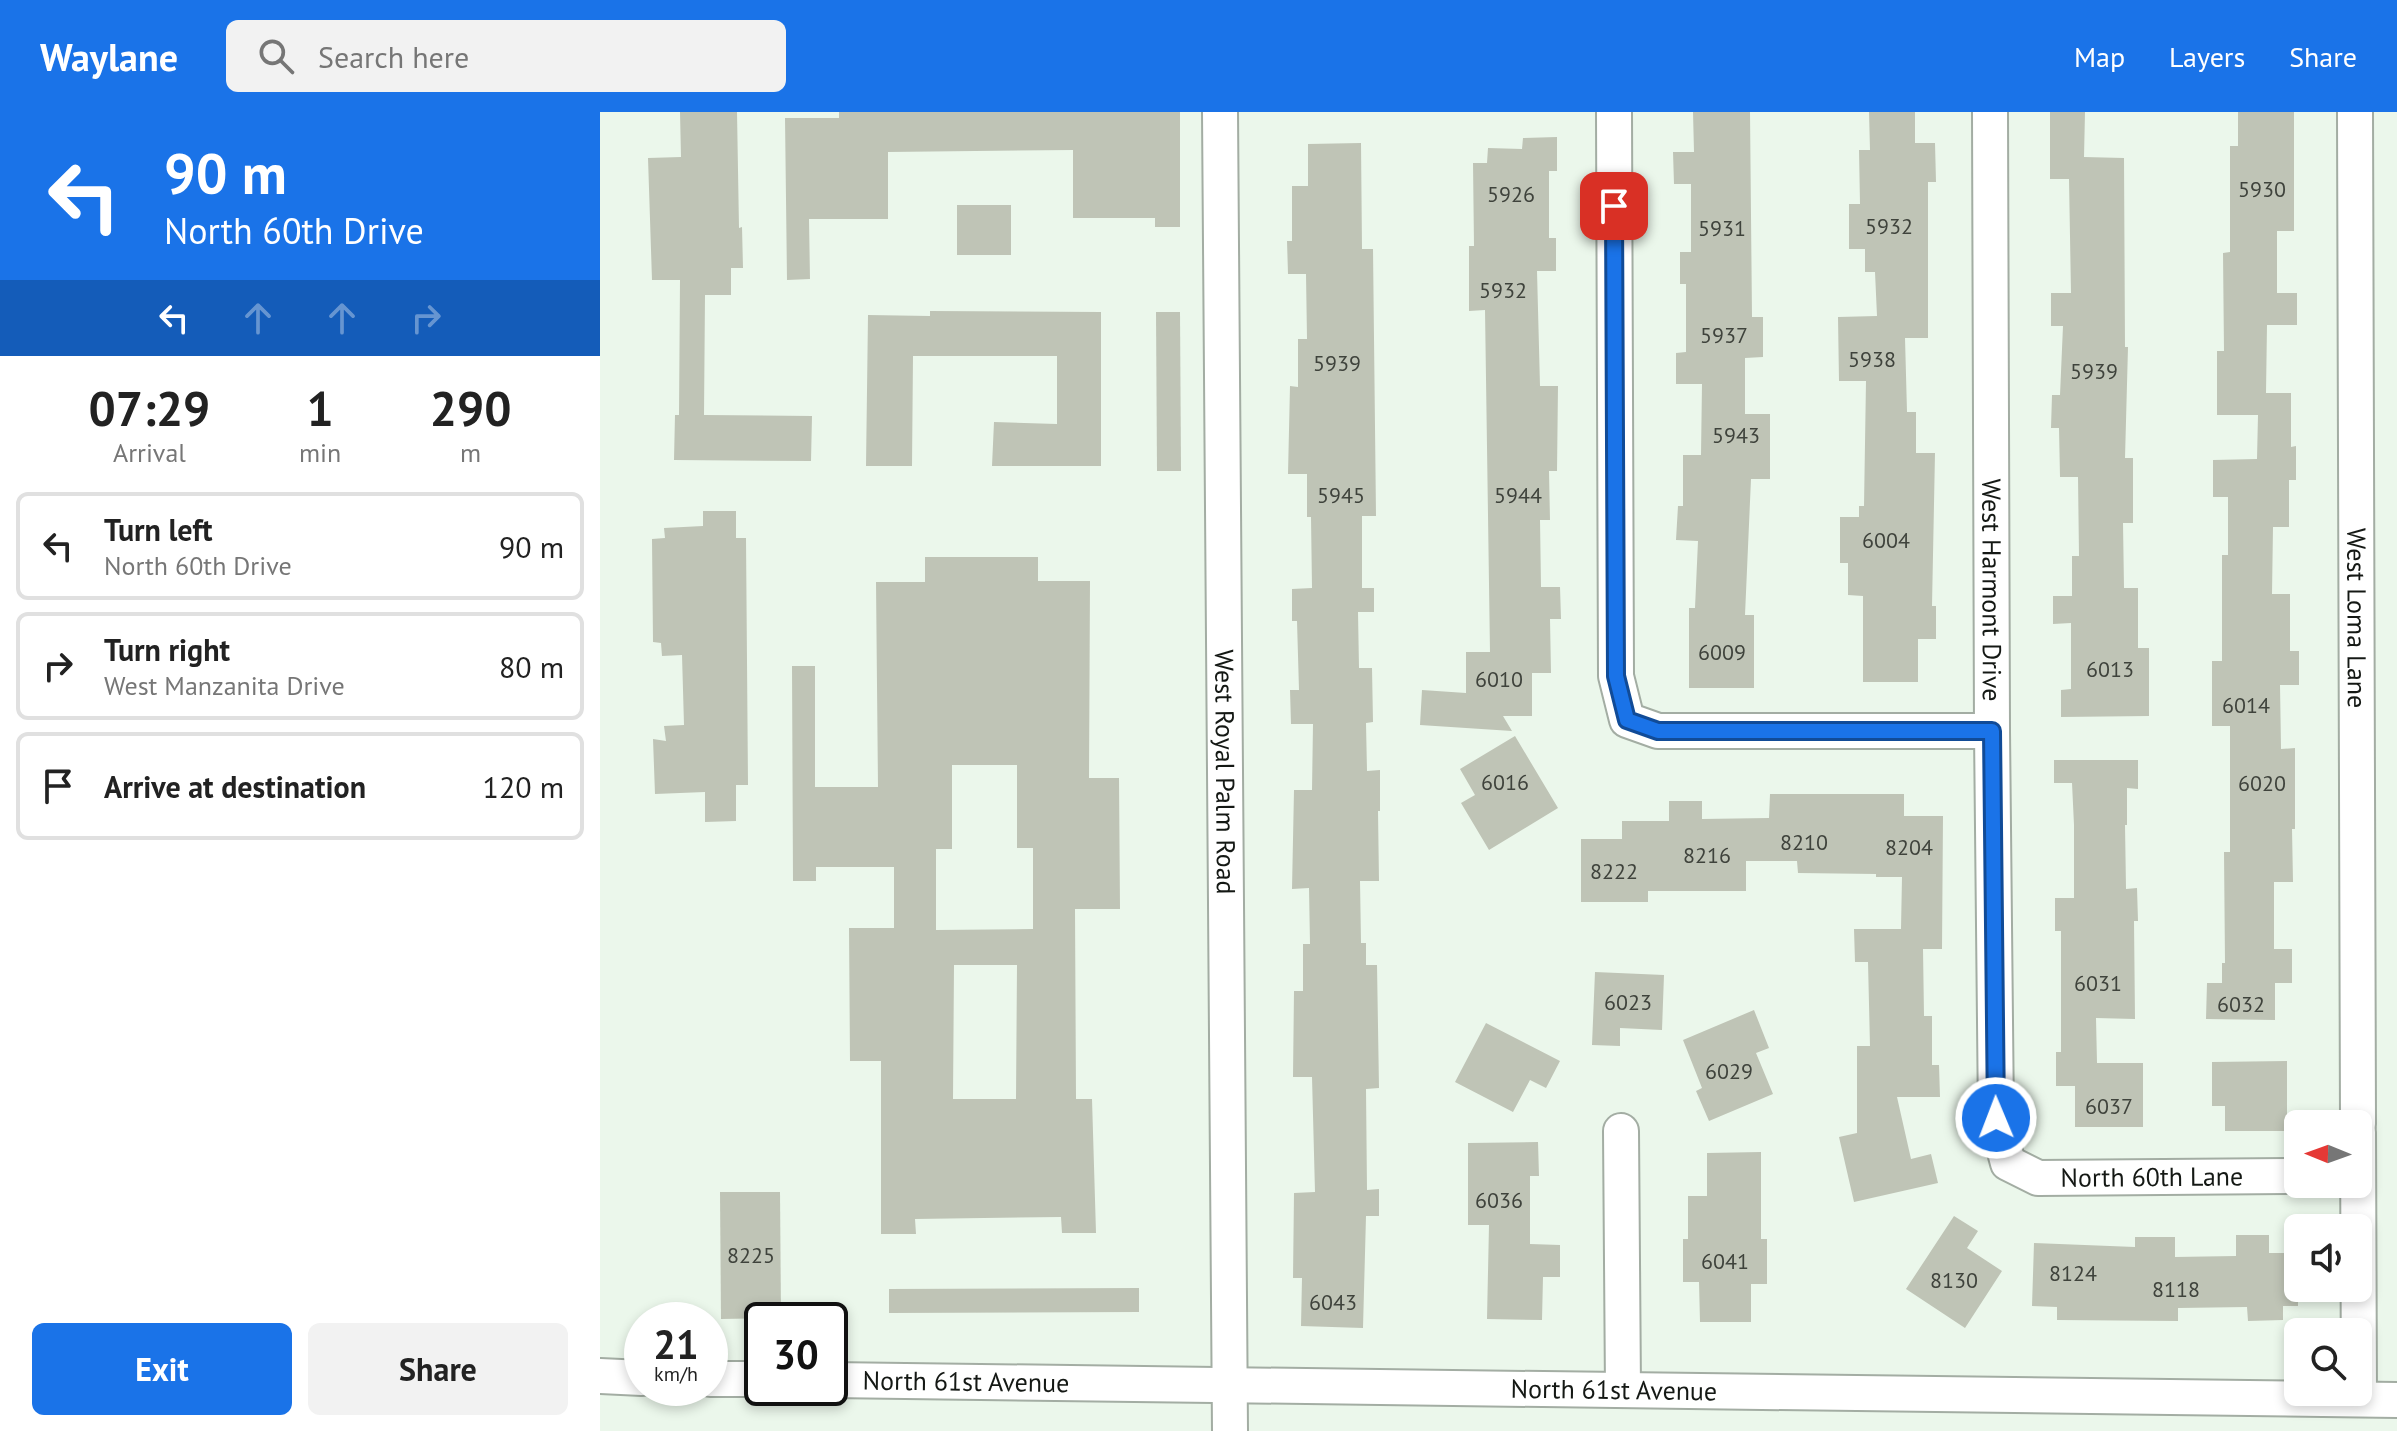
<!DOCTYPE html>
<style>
:root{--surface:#fff;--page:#f2f2f2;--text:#222;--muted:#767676;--line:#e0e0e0;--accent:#1a73e8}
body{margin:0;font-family:"PT Sans",sans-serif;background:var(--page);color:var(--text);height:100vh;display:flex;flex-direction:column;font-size:30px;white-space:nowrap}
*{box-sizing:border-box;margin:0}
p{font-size:26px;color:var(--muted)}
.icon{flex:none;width:44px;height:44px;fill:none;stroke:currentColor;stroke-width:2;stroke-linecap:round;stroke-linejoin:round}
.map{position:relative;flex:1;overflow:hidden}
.details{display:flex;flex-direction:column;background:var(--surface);width:600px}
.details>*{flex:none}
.guide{background:#1a73e8;color:#fff;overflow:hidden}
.needle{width:52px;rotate:271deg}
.buttons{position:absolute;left:1684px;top:998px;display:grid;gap:16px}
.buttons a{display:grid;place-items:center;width:88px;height:88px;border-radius:12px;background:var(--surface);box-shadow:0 4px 12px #0003;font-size:40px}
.speed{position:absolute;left:24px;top:1190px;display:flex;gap:16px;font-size:40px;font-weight:700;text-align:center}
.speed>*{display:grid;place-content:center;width:104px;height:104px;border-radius:50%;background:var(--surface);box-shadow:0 4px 12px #0003;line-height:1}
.speed small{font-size:20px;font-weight:400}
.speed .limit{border:4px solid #111;border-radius:12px;background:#fff;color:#111}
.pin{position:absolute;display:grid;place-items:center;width:68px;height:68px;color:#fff;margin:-34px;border-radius:16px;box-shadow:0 4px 12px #0006}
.me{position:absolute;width:88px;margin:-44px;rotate:359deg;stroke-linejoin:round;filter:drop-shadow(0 0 6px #0008)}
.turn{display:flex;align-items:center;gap:28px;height:168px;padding:0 32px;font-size:36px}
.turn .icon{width:104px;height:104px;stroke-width:2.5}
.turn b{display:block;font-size:56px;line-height:68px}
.lanes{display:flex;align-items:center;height:76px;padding:0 32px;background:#0003;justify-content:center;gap:40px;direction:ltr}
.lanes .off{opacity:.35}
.eta{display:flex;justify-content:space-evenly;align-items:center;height:136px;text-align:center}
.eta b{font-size:48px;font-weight:700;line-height:56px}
.primary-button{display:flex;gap:16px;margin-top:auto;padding:16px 32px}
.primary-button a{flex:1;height:92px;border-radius:12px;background:var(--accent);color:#fff;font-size:32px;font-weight:700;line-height:92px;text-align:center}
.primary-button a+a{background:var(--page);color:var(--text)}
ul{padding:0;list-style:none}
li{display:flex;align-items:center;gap:24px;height:108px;margin:0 16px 12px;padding:0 16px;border:4px solid var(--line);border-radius:12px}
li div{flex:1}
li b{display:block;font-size:30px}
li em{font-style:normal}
header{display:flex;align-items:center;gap:48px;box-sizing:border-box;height:112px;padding:0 40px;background:var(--accent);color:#fff}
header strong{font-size:38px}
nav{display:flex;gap:44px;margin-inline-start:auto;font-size:28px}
.search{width:560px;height:72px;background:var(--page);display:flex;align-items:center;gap:20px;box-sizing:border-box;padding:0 28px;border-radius:12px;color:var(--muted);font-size:30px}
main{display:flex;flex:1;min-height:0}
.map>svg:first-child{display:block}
</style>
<header>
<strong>Waylane</strong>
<div class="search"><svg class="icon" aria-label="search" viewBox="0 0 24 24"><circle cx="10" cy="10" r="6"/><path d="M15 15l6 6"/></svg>Search here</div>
<nav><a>Map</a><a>Layers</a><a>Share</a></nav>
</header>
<main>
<section class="details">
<div class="guide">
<div class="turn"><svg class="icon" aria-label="left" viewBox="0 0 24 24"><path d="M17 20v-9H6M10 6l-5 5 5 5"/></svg><div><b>90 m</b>North 60th Drive</div></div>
<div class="lanes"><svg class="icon" aria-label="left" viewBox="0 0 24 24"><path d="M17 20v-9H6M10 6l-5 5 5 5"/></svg><svg class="icon off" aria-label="ahead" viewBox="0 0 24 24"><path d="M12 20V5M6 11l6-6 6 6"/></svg><svg class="icon off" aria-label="ahead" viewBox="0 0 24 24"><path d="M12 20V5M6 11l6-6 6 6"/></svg><svg class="icon off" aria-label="right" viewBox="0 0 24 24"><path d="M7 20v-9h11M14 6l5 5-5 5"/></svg></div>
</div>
<div class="eta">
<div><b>07:29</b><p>Arrival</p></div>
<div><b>1</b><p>min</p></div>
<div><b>290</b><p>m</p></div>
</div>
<ul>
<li><svg class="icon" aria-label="left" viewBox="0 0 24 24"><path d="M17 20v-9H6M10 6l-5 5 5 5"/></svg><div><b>Turn left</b><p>North 60th Drive</p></div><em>90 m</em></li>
<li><svg class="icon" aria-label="right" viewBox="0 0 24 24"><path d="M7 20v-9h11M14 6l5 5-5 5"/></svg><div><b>Turn right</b><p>West Manzanita Drive</p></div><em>80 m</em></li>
<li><svg class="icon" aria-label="arrive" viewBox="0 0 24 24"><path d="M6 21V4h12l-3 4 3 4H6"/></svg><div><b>Arrive at destination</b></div><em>120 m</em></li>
</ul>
<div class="primary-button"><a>Exit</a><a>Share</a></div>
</section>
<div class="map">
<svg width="1797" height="1319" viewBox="0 0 1797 1319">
<rect width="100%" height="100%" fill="#ebf7eb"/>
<g fill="#bfc4b6" fill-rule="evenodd">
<polygon points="80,0 137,0 139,116 142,115 143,156 131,156 131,183 105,183 104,303 212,304 211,349 74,348 75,303 79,303 80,168 52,168 48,46 81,45"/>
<polygon points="239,0 580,0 580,115 555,115 555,106 473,106 473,38 288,40 288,107 209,107 210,167 187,168 185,6 239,6"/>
<polygon points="1093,0 1150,0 1152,205 1163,205 1163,245 1145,246 1145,302 1170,302 1170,367 1151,367 1145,503 1154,503 1154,576 1089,576 1089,496 1095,496 1098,429 1076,428 1078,394 1083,394 1083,343 1101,343 1102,272 1076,272 1076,241 1086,240 1086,172 1080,172 1080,140 1091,140 1091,72 1074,72 1073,40 1094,40"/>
<polygon points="1269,0 1315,0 1315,31 1335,31 1336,70 1328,70 1328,226 1305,226 1307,300 1316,300 1316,341 1335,341 1332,494 1336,494 1336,527 1318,527 1318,570 1263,570 1263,484 1248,483 1248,451 1240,451 1240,405 1259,405 1259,394 1264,394 1266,269 1239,269 1238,205 1277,204 1275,160 1265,160 1265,137 1249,137 1249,92 1260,92 1259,38 1270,38"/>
<polygon points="1450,0 1485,0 1484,45 1524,46 1525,235 1528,235 1525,346 1533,346 1533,411 1523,411 1524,476 1538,476 1538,536 1549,536 1549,604 1461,605 1461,578 1471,577 1471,511 1453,512 1453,484 1472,484 1472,444 1479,444 1478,365 1460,365 1459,316 1451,316 1452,283 1460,283 1463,214 1451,214 1451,181 1471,181 1469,67 1450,67"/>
<polygon points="1638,0 1694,0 1694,119 1677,119 1677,181 1697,181 1697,213 1667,213 1666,281 1691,281 1691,335 1696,334 1696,368 1689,368 1689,415 1673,415 1672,482 1690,482 1690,539 1699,539 1699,573 1680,573 1681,637 1695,636 1695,717 1692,717 1693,770 1674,770 1674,837 1692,837 1692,871 1675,871 1675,908 1606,907 1607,871 1622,871 1622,851 1625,851 1624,740 1630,740 1630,614 1612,614 1612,549 1622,549 1622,443 1628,443 1628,385 1613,385 1613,348 1657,347 1658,303 1617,303 1617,239 1624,239 1623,141 1630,140 1630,34 1638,34"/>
<polygon points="957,25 957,59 949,59 949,126 956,126 956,159 937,159 940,274 958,274 957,359 949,359 950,408 940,408 941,475 960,475 961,507 950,507 951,561 932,561 932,604 903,604 912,619 820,613 822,578 866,581 866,540 890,540 885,198 869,199 869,134 874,134 873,51 887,51 888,36 922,37 923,26"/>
<polygon points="761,31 762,137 773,137 776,404 762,404 762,476 774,476 774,500 758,500 759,556 772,556 773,610 766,611 767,659 780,658 780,699 778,699 779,769 760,769 761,831 766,831 766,853 777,853 779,976 766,977 767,1078 779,1077 779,1104 766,1104 763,1216 701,1214 702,1166 693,1166 694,1081 715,1080 712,965 693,965 694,879 703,879 703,832 710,832 709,776 692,777 694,678 712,678 713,612 691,612 690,578 699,578 697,509 692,509 692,477 712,476 711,405 707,405 707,362 688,362 690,274 698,275 698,227 707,227 706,162 688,162 687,129 692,129 692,74 708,74 708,32"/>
<rect x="357" y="93" width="54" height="50"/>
<polygon points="330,199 501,200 501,354 392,354 394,310 457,312 457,244 313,244 312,354 266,354 268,203 330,204"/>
<polygon points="556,200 580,200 581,359 557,359"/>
<polygon points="103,399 136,399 136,426 146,426 148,673 136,673 136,709 105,710 105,680 55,682 53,627 66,629 64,614 84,613 82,543 62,544 61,531 53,530 52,427 65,426 64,416 103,414"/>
<path d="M325,445H438V469H490L489,666H519L520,797H475L476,987H492L496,1121H462L461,1105L315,1107L316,1122H281V949H250L249,816H294V755H216V769H193L192,554H215V675H278L276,470H325ZM352,653H417V736H433V817L336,818V737H352ZM354,853H417L416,987H353Z"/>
<polygon points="915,624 958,696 889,738 861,691 875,683 860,657"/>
<polygon points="1454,648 1538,648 1538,677 1527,676 1527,713 1525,713 1526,777 1537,776 1538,809 1534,809 1535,907 1496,906 1497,951 1543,951 1543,1015 1475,1015 1475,974 1456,974 1456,940 1461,940 1461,819 1455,819 1455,786 1474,786 1474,713 1472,671 1454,671"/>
<polygon points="1170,682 1304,682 1304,704 1343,704 1342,837 1323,837 1324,904 1332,904 1332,953 1339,953 1340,985 1297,985 1311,1047 1331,1042 1338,1071 1254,1090 1239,1025 1257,1021 1257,934 1270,934 1268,850 1255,850 1254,817 1301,817 1302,765 1276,765 1276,762 1198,761 1197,749 1146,749 1146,779 1048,779 1048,790 981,790 981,727 1022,727 1022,709 1069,709 1069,689 1102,689 1102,707 1169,706"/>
<polygon points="995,860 1064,863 1062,918 1020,916 1020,934 992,933"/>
<polygon points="1154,898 1169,936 1156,941 1173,982 1109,1009 1096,979 1102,976 1083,928"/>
<polygon points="886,911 960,949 946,976 930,968 913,1000 855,970"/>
<polygon points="1687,949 1687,1019 1625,1019 1625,994 1612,994 1612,950"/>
<polygon points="938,1030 939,1064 930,1064 930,1132 960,1133 960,1165 943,1165 942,1208 887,1207 889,1113 868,1113 868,1031"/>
<polygon points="1161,1040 1161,1127 1167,1127 1167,1172 1151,1172 1151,1210 1100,1210 1099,1170 1083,1170 1083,1127 1088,1127 1088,1084 1107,1084 1107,1041"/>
<polygon points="120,1080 180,1080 181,1206 121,1207"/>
<polygon points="1354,1104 1378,1119 1367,1136 1402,1159 1365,1216 1306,1177"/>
<polygon points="1636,1123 1669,1123 1669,1141 1698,1141 1698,1194 1683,1194 1683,1208 1648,1209 1647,1195 1578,1196 1578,1209 1457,1208 1457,1195 1432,1194 1434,1131 1535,1135 1535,1125 1575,1125 1575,1145 1636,1144"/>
<polygon points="539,1176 539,1200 289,1201 289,1177"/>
</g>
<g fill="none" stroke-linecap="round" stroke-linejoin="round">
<g stroke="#a3ada3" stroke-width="38">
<g id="street">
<path id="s1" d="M620,0L630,1319"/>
<polyline points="1014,0 1016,564 1027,608 1058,619 1392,619"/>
<path id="s2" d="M1390,0L1392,619L1396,1006L1408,1051L1438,1066L1698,1064"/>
<path id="s3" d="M1755,0L1758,1012"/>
<polyline points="1021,1019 1023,1278"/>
<polyline points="1758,1020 1759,1287"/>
<polyline points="0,1264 42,1266"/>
<polyline points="110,1267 162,1267"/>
<path id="s4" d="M230,1268L1797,1288"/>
</g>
</g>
<use href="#street" stroke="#fff" stroke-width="34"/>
</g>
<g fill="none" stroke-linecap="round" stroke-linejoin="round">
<g stroke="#114b97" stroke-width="20">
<polyline id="route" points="1014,94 1016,564 1027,608 1058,619 1392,619 1396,1006"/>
</g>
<use href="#route" stroke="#1a73e8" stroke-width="14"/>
</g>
<g text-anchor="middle" stroke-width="7" stroke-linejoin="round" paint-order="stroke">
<g font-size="22" fill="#3f433c">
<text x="1662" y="85">5930</text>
<text x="911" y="90">5926</text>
<text x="1289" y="122">5932</text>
<text x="1122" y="124">5931</text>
<text x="903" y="186">5932</text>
<text x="1124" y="231">5937</text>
<text x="1272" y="255">5938</text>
<text x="737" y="259">5939</text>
<text x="1494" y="267">5939</text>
<text x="1136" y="331">5943</text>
<text x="741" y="391">5945</text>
<text x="918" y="391">5944</text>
<text x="1286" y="436">6004</text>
<text x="1122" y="548">6009</text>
<text x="1510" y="565">6013</text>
<text x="899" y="575">6010</text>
<text x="1646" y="601">6014</text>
<text x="905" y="678">6016</text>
<text x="1662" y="679">6020</text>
<text x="1204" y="738">8210</text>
<text x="1309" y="743">8204</text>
<text x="1107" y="751">8216</text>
<text x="1014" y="767">8222</text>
<text x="1498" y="879">6031</text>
<text x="1028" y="898">6023</text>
<text x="1641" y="900">6032</text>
<text x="1129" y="967">6029</text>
<text x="1509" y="1002">6037</text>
<text x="899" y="1096">6036</text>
<text x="151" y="1151">8225</text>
<text x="1125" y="1157">6041</text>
<text x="1473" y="1169">8124</text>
<text x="1354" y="1176">8130</text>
<text x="1576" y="1185">8118</text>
<text x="733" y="1198">6043</text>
</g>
<g font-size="26" fill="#141814" stroke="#fff">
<text dy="9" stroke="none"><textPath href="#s2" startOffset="478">West Harmont Drive</textPath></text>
<text dy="9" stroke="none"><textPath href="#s3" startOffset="506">West Loma Lane</textPath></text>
<text dy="9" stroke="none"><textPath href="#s1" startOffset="660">West Royal Palm Road</textPath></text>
<text dy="9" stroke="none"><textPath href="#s2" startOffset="1200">North 60th Lane</textPath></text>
<text dy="9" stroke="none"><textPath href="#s4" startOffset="136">North 61st Avenue</textPath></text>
<text dy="9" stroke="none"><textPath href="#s4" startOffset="784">North 61st Avenue</textPath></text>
</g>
</g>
</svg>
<div class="buttons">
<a><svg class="needle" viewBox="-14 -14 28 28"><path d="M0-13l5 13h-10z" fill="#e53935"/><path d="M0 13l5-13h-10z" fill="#767676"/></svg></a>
<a><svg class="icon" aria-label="sound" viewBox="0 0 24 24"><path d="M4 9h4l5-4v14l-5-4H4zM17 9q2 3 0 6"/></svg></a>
<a><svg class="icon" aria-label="search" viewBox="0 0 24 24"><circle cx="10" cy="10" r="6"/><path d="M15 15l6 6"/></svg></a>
</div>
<div class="speed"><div>21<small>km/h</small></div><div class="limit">30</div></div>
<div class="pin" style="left:1014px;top:94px;background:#d93025"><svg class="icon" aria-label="arrive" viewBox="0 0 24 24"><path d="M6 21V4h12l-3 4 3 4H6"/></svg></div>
<svg class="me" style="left:1396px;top:1006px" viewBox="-20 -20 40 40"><circle r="17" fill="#1a73e8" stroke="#fff" stroke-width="3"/><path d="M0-11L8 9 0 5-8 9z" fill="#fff"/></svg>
</div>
</main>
